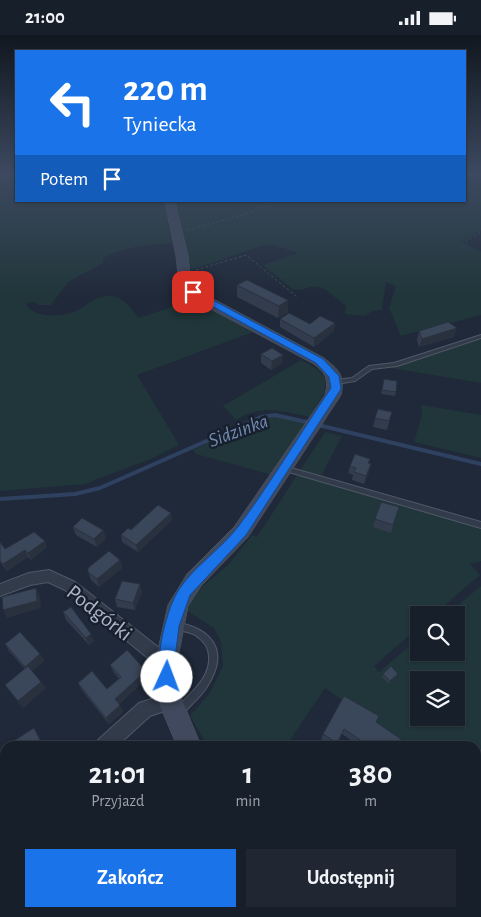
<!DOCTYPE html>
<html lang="pl">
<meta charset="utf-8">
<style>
:root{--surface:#171f2b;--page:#202733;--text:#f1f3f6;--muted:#9ea2a9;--line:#363d47;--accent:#1a73e8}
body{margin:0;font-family:"Alegreya Sans",sans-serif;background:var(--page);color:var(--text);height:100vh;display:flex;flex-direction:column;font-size:19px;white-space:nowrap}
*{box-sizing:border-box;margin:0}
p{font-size:16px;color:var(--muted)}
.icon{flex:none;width:28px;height:28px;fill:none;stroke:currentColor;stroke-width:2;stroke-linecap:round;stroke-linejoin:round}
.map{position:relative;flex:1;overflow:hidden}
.panel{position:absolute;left:0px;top:706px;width:481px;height:176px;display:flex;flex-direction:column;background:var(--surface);border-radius:15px 15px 0 0;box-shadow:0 1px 4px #0004,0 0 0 1px var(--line)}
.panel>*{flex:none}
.hud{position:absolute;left:15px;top:15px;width:451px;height:152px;border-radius:0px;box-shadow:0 1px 4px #0004,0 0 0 1px var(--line);background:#1a73e8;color:#fff;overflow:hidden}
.controls{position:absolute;left:410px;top:571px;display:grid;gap:10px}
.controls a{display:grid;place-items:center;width:55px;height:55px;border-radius:0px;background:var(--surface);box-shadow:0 1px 4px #0004,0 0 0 1px var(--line);font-size:25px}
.pin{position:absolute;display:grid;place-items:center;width:42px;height:42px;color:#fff;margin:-21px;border-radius:10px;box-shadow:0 2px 8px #0006}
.me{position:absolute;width:55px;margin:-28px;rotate:2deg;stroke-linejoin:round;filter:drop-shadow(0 0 4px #0008)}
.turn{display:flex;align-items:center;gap:18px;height:105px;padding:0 25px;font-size:22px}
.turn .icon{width:65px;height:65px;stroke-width:2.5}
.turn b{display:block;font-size:35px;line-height:42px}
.then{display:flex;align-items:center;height:48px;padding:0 25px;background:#0003;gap:10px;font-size:19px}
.eta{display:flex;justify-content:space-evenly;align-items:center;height:85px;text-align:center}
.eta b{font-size:30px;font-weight:700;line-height:35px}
.button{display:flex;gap:10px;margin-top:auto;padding:10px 25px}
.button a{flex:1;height:58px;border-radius:0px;background:var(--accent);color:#fff;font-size:20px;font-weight:700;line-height:58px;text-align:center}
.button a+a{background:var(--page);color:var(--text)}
.status{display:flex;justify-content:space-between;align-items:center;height:35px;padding:0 25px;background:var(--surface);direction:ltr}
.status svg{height:14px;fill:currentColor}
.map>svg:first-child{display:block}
</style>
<div class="status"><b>21:00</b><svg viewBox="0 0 49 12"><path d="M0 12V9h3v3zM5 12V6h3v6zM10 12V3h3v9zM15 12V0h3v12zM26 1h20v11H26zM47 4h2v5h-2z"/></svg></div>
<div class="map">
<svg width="481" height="882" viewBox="0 0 481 882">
<rect width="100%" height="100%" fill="#1f2939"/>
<g fill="#20363a" fill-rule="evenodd">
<path d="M16,138V166H164L172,208C147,210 126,211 103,223V228L68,247L51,270H39L35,267L26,268C32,284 63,282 76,276C88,270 98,259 112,261C124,262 132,275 139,283L172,272L202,269L253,297L137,340L179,410L153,423L85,449L0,456V144Z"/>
<polygon points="465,138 481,138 481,195 462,207 481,217 481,280 401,301 389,273 396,251 386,247 382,275 372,276 365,281 345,279 346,271 325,254 315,251 300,255 293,254 263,230 298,218 274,210 261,211 191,235 176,166 465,166"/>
<polygon points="481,303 481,348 391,333"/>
<path d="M301,325L317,334L326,344L324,358L310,382C282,376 261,369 236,385L223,371Z"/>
<polygon points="421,370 481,380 481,423 414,407 422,380"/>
<polygon points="278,382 306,389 272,440 196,419 193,415 262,383"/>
<path d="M325,397L342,401L321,441L481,486V526L470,529L480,540L433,580H419V592L374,631L379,637L419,603V618H456V580H446L481,551V882H432L427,878H476V711H408L325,653L286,711H208L190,681L209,659L223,631L221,608L214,593L186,575L196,557L228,530L252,500L257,502ZM419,645H456V682H419Z"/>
<polygon points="15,878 309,878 304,882 15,882"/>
</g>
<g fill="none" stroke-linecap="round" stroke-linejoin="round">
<g stroke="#2f4160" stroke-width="4">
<polyline points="318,390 481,429"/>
<polyline points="0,464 75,459 100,453 261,382 275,380 311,388"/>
</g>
<g stroke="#505868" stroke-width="2">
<g id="lane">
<polygon points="481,300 481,303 397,331 372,334 355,346 336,349 333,347 336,345 352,343 369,331 394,328"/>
<polygon points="282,431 284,431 481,487 481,493 282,435 281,433"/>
<path d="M175,587C211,593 230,615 208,650C202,661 191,669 183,679L180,680L177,679L176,676L177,673C190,658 211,643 209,621C209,612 203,605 195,600C188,596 180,596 172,593L171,591L172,589Z"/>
</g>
</g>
<g stroke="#505868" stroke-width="2">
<g id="street">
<polygon points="3,138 14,138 0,144 0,140"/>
<polygon points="49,535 75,547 172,623 174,628 172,633 166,636 160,633 65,555 48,547 30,550 0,561 0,549 29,538"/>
<polygon points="170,658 176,660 178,666 176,672 150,681 117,711 95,711 98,705 139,668"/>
<polygon points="5,774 5,793 0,796 0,776"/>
</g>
</g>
<g stroke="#505868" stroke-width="1">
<g id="secondary">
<path d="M165,166H175L188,221L191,247L204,259L324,323C339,335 345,340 341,360L248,502L201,551L188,571L177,628L179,648L182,665L201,711H177L158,666L155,648V628L168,570L187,539L234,492L325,360C329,344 326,339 314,329L194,265L179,248L176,221Z"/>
<polygon points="382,878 417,878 419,882 384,882"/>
</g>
</g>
<g stroke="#3b5255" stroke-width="1" stroke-dasharray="2.5 2.5" stroke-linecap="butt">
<polyline points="188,195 246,179 276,166"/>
<polyline points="465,207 481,197"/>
<polyline points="196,235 246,220 297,262"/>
</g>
<use href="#lane" fill="#323b4a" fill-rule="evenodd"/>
<use href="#street" fill="#323b4a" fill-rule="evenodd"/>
<use href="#secondary" fill="#40495d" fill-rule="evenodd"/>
</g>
<g fill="#323c4d">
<polygon points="237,250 288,265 288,277 278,283 237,262"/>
<polygon points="280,284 310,289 335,288 334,296 314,312 280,292"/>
<polygon points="419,296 454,302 419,312 417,305"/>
<polygon points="261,319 282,328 271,335 261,328"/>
<polygon points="383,348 396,357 395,361 381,359"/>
<polygon points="392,377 387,395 373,392 375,383"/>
<polygon points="370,424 369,429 369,437 364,449 352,445 353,440 348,438 350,431"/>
<polygon points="399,472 391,498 373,492 375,484"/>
<polygon points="171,478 172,485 138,517 122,507 121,500 131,495"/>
<polygon points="73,492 103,495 106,503 97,512 76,500"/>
<polygon points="0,507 5,514 47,512 31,525 28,522 7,536 0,527"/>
<polygon points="120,525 122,533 99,552 91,545 88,537"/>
<polygon points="142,557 135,575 117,572 115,564"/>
<polygon points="63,577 94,606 89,610 66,585"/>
<polygon points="5,609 40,619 44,626 32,636 46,653 23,673 5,650 25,634 9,616"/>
<polygon points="110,630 146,636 148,642 119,669 123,677 109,689 81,654 78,648 107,654 119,644 113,636"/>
<polygon points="383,639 397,642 389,649 382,642"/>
<polygon points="376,687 402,711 359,711 342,699 336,711 332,711 321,704 323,699"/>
</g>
<g fill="#29313f">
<polygon points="288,265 288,277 278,283 279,271"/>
<polygon points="335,288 334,296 314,312 314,303"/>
<polygon points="457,293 454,302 419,312 422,304"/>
<polygon points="283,320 282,328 271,335 272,326"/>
<polygon points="371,429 369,437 364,449 366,441"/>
<polygon points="171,478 172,485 138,517 136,510"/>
<polygon points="103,495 106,503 97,512 94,504"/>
<polygon points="45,506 47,512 31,525 28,518"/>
<polygon points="25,515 28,522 7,536 3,529"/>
<polygon points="120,525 122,533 99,552 97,544"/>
<polygon points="140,549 142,557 135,575 133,568"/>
<polygon points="36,553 40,561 41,573 7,583 3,575"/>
<polygon points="91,599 94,606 89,610 86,603"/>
<polygon points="40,619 44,626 29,639 25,632"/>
<polygon points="146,636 148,642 117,670 115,664"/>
<polygon points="398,639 397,642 389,649 390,646"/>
<polygon points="41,647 46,653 23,673 18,666"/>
<polygon points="120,670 123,677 109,689 106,683"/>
<polygon points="34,693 38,699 44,711 43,711"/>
</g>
<g fill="#3a465a" stroke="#29313f">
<polygon points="247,245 288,265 279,271 237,250"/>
<polygon points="289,278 310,289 320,281 335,288 314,303 280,284"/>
<polygon points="448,287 457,293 422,304 419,296"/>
<polygon points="272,313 283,320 272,326 261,319"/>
<polygon points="384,344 397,346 396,357 382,355"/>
<polygon points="378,374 392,377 389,386 375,383"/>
<polygon points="355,419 370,424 368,428 371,429 366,441 354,437 356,433 350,431"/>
<polygon points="381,467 399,472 393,490 375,484"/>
<polygon points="158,470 171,478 136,510 121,500 128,493 131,495"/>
<polygon points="82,483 103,495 94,504 73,492"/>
<polygon points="34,497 45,506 28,518 25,515 3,529 0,525 0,507 5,514"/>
<polygon points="109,516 120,525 97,544 88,537 88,533"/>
<polygon points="122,546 140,549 133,568 115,564"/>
<polygon points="36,553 37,566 3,575 2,562"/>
<polygon points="71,572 91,599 86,603 63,577"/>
<polygon points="20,597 40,619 25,632 5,609"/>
<polygon points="127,615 146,636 115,664 120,670 106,683 78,648 92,636 107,654 121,642 110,630"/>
<polygon points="28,631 41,647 18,666 5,650"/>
<polygon points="391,631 398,639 390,646 383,639"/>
<polygon points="344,661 379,681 376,687 405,707 402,711 369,711 344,694 337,708 323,699"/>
<polygon points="34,693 43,711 14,711 12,707"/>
</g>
<linearGradient id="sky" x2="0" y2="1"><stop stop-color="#11171f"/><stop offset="0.53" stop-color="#3c495f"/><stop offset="1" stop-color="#3c495f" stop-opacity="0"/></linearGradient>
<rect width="481" height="262" fill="url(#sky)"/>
<path fill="#1a73e8" stroke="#114b97" d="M190,256H196L323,324L339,341L341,354L246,500L190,560L179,591L172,647L167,649L162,647C153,627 167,571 180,553C196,530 221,514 238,492C271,448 300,399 331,353L329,342L316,328L190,259Z"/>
<g text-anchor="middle" stroke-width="5" stroke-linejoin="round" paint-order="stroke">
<g font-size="20" font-style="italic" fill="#728ab2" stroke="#18202e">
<text transform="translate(238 395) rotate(-20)" y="7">Sidzinka</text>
</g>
<g font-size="22" fill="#acb5c7" stroke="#18202e">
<text transform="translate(100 577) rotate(38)" y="8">Podgórki</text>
</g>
</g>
</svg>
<div class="controls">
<a><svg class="icon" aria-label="search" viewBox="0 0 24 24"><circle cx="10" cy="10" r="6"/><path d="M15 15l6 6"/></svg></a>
<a><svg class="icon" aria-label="layers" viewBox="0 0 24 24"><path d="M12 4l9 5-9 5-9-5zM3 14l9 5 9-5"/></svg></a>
</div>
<div class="pin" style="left:193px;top:257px;background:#d93025"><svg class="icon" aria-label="arrive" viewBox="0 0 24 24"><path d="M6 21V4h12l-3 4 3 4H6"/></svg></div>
<svg class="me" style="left:167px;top:642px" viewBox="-20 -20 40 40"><circle r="19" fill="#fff"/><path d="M0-13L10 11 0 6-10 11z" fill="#1a73e8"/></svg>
<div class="hud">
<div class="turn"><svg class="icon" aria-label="left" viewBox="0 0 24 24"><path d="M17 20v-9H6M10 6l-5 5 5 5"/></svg><div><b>220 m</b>Tyniecka</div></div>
<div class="then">Potem<svg class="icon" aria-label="arrive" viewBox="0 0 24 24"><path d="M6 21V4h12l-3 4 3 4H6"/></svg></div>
</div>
<section class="panel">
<div class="eta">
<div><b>21:01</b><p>Przyjazd</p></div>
<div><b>1</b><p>min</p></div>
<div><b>380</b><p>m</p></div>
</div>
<div class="button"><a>Zakończ</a><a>Udostępnij</a></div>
</section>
</div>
